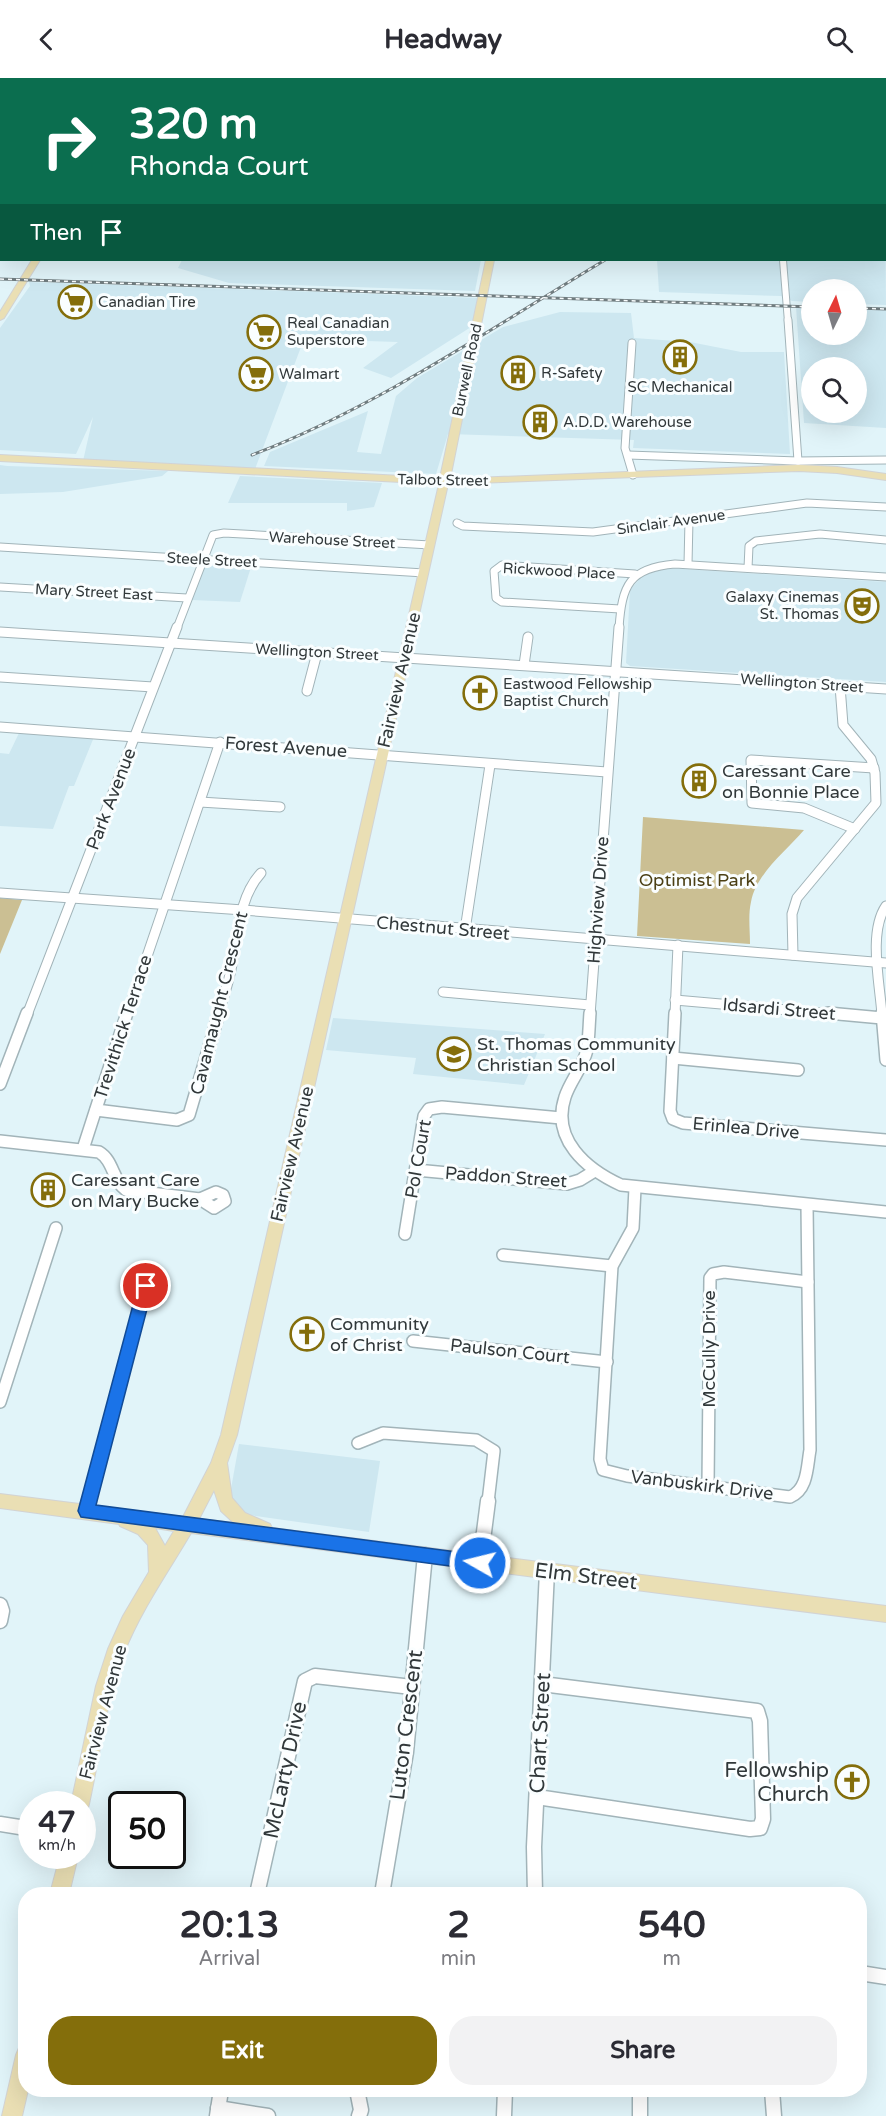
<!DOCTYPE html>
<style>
:root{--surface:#fff;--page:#f2f2f3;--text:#2b2b33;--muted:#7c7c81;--accent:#846e0b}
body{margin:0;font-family:"Varela Round",sans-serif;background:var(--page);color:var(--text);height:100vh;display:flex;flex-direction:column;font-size:22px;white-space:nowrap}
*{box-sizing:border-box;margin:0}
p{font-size:20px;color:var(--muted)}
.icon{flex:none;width:33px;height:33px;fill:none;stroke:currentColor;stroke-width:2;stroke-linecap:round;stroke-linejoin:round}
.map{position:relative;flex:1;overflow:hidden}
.sheet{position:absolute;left:18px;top:1809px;width:849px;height:210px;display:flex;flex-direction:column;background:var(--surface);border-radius:24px;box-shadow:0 6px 24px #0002}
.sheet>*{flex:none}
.banner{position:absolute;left:0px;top:0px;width:886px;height:183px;box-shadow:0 6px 24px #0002;background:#0b6e4f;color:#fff;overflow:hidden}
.needle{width:39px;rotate:5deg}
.tools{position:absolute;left:801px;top:201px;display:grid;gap:12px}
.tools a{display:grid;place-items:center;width:66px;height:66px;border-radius:50%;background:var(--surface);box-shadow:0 6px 24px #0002;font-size:30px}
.speed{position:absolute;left:18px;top:1713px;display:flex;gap:12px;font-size:30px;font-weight:700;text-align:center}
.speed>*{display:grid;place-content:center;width:78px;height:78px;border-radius:50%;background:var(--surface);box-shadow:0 6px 24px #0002;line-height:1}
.speed small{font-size:15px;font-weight:400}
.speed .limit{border:3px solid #111;border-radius:9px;background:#fff;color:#111}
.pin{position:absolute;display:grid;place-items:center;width:51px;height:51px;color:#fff;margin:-26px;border:3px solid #fff;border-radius:50%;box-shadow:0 2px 6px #0007}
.me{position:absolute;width:66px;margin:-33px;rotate:278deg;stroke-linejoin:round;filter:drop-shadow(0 0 4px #0008)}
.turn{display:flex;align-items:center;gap:21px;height:126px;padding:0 30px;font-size:27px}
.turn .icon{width:78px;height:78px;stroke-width:2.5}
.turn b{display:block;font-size:42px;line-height:51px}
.then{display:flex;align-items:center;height:57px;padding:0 30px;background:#0003;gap:12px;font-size:22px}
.eta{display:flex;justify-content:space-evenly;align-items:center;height:102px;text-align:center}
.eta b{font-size:36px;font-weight:800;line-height:42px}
.primary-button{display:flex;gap:12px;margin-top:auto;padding:12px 30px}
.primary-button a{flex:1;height:69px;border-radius:24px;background:var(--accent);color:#fff;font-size:24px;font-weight:800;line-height:69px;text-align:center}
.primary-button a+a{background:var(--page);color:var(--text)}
header{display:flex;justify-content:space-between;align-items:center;height:78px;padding:0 30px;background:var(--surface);font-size:27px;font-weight:800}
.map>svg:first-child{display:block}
</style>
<header><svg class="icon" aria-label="back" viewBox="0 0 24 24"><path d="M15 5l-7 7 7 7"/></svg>Headway<svg class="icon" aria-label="search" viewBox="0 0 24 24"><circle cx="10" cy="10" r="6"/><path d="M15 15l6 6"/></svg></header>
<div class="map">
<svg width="886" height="2038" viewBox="0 0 886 2038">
<rect width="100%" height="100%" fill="#e1f4f9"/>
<g fill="#cde7f0" fill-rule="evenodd">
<polygon points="566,0 885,0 563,1"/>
<polygon points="885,108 886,227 857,226 856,212 812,212 811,224 792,223 781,218 659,214 657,182 885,182"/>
<polygon points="182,182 481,182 475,213 229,205 178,190"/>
<polygon points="29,204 320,214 479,220 471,249 391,300 363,290 398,264 304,261 255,391 83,383 93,339 76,376 0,372 0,250 30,208"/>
<path d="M796,229H811L812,256H856L857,231L886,232V350L804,345ZM812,290H856V334H812Z"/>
<polygon points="560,234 631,235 634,260 690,264 741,274 784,274 790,376 633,370 634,362 448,356 436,396 264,388 270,374 368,333 357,374 381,376 396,318 417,300 503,249"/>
<polygon points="0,387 7,388 168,393 162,398 63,414 0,416"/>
<polygon points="240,398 382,405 374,429 347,433 347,425 228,425"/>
<polygon points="206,484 252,486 240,524 192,522"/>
<polygon points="668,490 886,504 886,604 630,588 626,585 630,512 643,497"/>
<polygon points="19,655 94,659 74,708 69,708 53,751 0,748 0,675 9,676"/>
<polygon points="333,940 545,956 524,1007 413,996 416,980 326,972"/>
<polygon points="239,1366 380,1383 369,1454 234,1435 229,1422"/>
</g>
<g fill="#cbbf93">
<path d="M643,739L804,752C786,773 756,796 751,824C748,837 750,852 750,866L637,858Z"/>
<polygon points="0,820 22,822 0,876"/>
</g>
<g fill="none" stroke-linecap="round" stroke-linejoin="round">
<g stroke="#a2b4b9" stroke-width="8">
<g id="minor-far4">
<polyline points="0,9 2,7"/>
<polyline points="783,182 788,244"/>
</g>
</g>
<g stroke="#a2b4b9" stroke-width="9">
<g id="minor-far3">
<polyline points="788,242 798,383"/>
<polyline points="632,265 625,370 633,397"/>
<polyline points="628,377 798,383 886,382"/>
<polyline points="457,445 463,448 593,454 807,425 886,429"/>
<polyline points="0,469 424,495"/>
<polyline points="688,486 689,442"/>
<polyline points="748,490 749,468 756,463 820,456 886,462"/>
<polyline points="0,509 187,520"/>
<polyline points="620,531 502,524 496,520 494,493 502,487 635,496"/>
<polyline points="177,550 213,457 224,455 430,467"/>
<path d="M619,550C622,507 629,490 675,486L886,499"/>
</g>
</g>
<g stroke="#a2b4b9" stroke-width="11">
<g id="minor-far2">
<polyline points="0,554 886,611"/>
<polyline points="524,587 528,559"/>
<polyline points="0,599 153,609"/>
<polyline points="307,613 317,575"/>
<polyline points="0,649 607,694"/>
<polyline points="200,724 280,729"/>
<polyline points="855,751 804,730 752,725 751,682 874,690"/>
<polyline points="0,815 243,832 886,885"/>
<polyline points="465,852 490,687"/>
<polyline points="793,877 792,836 797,820 876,725 875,695 871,681 843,647 840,608"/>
<polyline points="443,914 590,927"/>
<polyline points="675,922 845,937"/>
<polyline points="27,937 177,549"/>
<polyline points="127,937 220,664"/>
<path d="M218,937C222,923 227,910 230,896C238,863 237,821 261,795"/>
<polyline points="590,937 619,549"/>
<polyline points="675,937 678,867"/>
<path d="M882,937C880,906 868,854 886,828"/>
</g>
</g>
<g stroke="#a2b4b9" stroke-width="14">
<g id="minor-far1">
<path d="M590,935C589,947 589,961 587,972C583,989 570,1003 565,1019C551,1061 586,1091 621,1107L886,1134"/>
<polyline points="675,935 670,1033 673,1041 683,1045 886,1062"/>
<polyline points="828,935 882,940"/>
<polyline points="882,935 886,982"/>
<polyline points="673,980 798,992"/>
<polyline points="0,1006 27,935"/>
<polyline points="96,1032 177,1042 189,1037 219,935"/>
<path d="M0,1063L99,1074C114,1083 112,1102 126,1112L200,1121"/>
<polyline points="83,1071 127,935"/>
<polyline points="416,1092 567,1106 580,1102 593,1094"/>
<path d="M635,1110L633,1150L612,1188L600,1381L603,1392L627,1398L790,1419C808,1412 807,1388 810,1372L807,1127"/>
<polygon points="216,1114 223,1117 225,1123 214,1130 200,1121"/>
<polyline points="405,1156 424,1038 429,1031 442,1029 561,1040"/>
<polyline points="503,1177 612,1188"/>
<polyline points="413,1263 607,1284"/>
<polyline points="0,1324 56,1150"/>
<polyline points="358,1365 383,1355 476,1362 494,1373 488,1424"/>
<polyline points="708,1407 710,1200 713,1196 724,1194 808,1204"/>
<polyline points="88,1424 146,1207"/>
</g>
</g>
<g stroke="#a2b4b9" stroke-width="17">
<g id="minor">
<polyline points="86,1433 89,1423"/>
<polyline points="480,1485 488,1423"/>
<polyline points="0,1527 2,1533 0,1543"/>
<polyline points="537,1719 750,1751 760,1750 763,1741 760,1643 757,1633 542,1606"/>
<polyline points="0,1746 32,1751"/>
<polyline points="257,1816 305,1603 315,1598 412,1609"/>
<polyline points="382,1816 406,1674 425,1477"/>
<polyline points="535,1816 534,1769 547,1493"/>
<polyline points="860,1895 886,1899"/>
<polyline points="357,2012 361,2032 359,2038"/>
<polyline points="640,2012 640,2038"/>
<polyline points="772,2012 774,2038"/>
<polyline points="218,2030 268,2038"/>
<polyline points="217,2038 221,2012"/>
<polyline points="504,2038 505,2012"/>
</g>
</g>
<g stroke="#d2d3d4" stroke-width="2">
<g id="major">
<polygon points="137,0 143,0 136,2"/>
<polygon points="316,0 352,0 356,2 317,2"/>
<polygon points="553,0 561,0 551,2"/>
<rect x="885" y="22" width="1" height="4"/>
<polygon points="32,182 40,182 4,240 0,242 0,234"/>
<path d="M486,182H494L450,401L799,387L837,389L886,396V402L837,395L799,393L448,406L237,1357L227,1385L232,1420L245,1435L270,1446L272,1450L886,1528V1544L191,1455C168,1494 141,1532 124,1575C106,1623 100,1676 89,1726L87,1733L82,1734V1726H71L96,1608L108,1571L123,1538L149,1494L148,1467L138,1456L120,1448L119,1446L0,1430V1416L183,1439L211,1385L221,1357L439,406L0,383V377L440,400ZM214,1412L221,1433L234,1445L199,1441ZM155,1450L174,1453L165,1468Z"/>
<polygon points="60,1778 78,1778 69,1816 50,1816"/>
<polygon points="26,1967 26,2012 28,2012 22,2038 2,2038 16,1977 19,1970"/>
</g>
</g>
<g stroke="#d2d3d4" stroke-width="3">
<g id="highway">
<rect x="0" y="78" width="2" height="4"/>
<rect x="885" y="101" width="1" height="4"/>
</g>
</g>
<use href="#minor-far4" stroke="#fff" stroke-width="6"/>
<use href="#minor-far3" stroke="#fff" stroke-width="7"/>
<use href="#minor-far2" stroke="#fff" stroke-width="9"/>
<use href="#minor-far1" stroke="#fff" stroke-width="11"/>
<use href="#minor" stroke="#fff" stroke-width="14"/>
<use href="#major" fill="#eadfb4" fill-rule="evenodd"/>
<use href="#highway" fill="#dcc982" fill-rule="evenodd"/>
<g stroke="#707c7f" stroke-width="3">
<g id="rail">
<polyline points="0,201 812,229"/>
<polyline points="856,230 886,231"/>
<path d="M252,377C377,329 490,251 605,182"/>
</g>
</g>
<use href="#rail" stroke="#fafeff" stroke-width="1.5" stroke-dasharray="4" stroke-linecap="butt"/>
</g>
<polygon fill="#1a73e8" stroke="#114b97" stroke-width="1.5" points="146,1201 151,1203 153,1208 96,1427 480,1477 486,1479 488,1485 486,1490 480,1492 81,1439 78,1433 138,1208 141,1203"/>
<defs>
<g id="supermarket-ring" transform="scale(1.725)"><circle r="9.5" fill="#fafeff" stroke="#846e0b" stroke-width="1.5"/><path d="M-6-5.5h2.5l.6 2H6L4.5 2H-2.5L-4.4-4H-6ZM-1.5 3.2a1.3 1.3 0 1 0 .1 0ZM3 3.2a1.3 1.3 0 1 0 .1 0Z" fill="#846e0b"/></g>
<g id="building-ring" transform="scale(1.725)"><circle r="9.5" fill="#fafeff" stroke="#846e0b" stroke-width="1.5"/><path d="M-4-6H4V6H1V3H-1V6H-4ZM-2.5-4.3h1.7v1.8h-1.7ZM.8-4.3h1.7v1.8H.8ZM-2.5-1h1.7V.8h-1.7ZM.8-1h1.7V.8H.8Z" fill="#846e0b"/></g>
<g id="theatre-ring" transform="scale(1.725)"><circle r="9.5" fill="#fafeff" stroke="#846e0b" stroke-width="1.5"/><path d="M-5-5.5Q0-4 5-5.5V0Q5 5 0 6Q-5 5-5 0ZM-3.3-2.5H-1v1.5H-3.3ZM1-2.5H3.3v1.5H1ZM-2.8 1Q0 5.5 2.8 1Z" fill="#846e0b"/></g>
<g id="church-ring" transform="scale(1.725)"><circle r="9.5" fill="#fafeff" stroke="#846e0b" stroke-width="1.5"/><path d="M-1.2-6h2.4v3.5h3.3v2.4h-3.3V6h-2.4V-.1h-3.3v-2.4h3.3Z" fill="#846e0b"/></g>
<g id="school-ring" transform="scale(1.725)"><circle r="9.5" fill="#fafeff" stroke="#846e0b" stroke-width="1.5"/><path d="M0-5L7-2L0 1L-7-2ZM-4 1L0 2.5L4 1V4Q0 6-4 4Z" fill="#846e0b"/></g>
</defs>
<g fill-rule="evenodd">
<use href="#supermarket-ring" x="75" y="224"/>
<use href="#supermarket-ring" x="264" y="254"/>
<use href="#building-ring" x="680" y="279"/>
<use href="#building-ring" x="518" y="295"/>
<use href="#supermarket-ring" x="256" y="296"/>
<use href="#building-ring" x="540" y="344"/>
<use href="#theatre-ring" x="862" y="528"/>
<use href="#church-ring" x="480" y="615"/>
<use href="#building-ring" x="699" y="703"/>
<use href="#school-ring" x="454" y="976"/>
<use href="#building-ring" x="48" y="1112"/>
<use href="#church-ring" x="307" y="1256"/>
<use href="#church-ring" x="852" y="1704"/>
</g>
<g text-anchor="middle" stroke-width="6" stroke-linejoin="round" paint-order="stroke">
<g font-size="15" fill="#31383a" stroke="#fafeff" text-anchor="start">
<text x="98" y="229">Canadian Tire</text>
<text x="287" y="250">Real Canadian<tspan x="287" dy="17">Superstore</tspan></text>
<text x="541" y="300">R-Safety</text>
<text x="279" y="301">Walmart</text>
<text x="680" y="314" text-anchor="middle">SC Mechanical</text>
<text x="563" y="349">A.D.D. Warehouse</text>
<text x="839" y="524" text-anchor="end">Galaxy Cinemas<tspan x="839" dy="17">St. Thomas</tspan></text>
<text x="503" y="611">Eastwood Fellowship<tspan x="503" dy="17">Baptist Church</tspan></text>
</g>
<g font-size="15" fill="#31383a" stroke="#fafeff">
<text transform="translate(467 292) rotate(-78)" y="5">Burwell Road</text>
<text transform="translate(443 402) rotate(1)" y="5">Talbot Street</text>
<text transform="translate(671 444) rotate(-8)" y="5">Sinclair Avenue</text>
<text transform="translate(332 462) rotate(3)" y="5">Warehouse Street</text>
<text transform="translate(212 482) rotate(3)" y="5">Steele Street</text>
<text transform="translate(559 493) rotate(3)" y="5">Rickwood Place</text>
<text transform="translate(94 514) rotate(3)" y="5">Mary Street East</text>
<text transform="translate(317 574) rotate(3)" y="5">Wellington Street</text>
<text transform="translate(802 605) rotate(4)" y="5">Wellington Street</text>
</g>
<g font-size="18" fill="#31383a" stroke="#fafeff">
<text transform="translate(399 602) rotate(-77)" y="6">Fairview Avenue</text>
<text transform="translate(286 669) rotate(4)" y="6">Forest Avenue</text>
<text transform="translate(111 721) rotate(-69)" y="6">Park Avenue</text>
<text transform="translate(598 822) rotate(-86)" y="6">Highview Drive</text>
<text transform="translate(443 850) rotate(5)" y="6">Chestnut Street</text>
<text transform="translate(219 925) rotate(-76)" y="6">Cavamaught Crescent</text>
<text transform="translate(779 931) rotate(5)" y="6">Idsardi Street</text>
<text transform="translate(123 949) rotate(-72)" y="6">Trevithick Terrace</text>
<text transform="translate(746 1050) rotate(5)" y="6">Erinlea Drive</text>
<text transform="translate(292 1076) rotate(-77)" y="6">Fairview Avenue</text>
<text transform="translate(418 1081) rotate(-80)" y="6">Pol Court</text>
<text transform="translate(506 1099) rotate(4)" y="6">Paddon Street</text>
<text transform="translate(709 1271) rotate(-90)" y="6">McCully Drive</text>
<text transform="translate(510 1273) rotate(6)" y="6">Paulson Court</text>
<text transform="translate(702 1407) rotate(7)" y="6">Vanbuskirk Drive</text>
<text transform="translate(103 1634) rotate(-75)" y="6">Fairview Avenue</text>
</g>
<g font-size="18" fill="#31383a" stroke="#fafeff" text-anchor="start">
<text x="722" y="699">Caressant Care<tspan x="722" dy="21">on Bonnie Place</tspan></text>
<text x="477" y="972">St. Thomas Community<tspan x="477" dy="21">Christian School</tspan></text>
<text x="71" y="1108">Caressant Care<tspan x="71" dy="21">on Mary Bucke</tspan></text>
<text x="330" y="1252">Community<tspan x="330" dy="21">of Christ</tspan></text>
</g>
<g font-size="18" fill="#4b3f14" stroke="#fafeff">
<text x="697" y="808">Optimist Park</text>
</g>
<g font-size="21" fill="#31383a" stroke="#fafeff">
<text transform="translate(586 1498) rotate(7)" y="7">Elm Street</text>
<text transform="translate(406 1647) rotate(-83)" y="7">Luton Crescent</text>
<text transform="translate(540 1655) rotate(-87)" y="7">Chart Street</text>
<text transform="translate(285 1692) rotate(-78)" y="7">McLarty Drive</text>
</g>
<g font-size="21" fill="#31383a" stroke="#fafeff" text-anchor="end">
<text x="829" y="1699">Fellowship<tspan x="829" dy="24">Church</tspan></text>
</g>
</g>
</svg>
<div class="tools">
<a><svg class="needle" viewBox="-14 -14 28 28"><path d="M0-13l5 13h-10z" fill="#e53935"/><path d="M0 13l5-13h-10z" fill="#7c7c81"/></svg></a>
<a><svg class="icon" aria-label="search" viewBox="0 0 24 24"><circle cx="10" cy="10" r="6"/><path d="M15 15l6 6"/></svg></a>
</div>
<div class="speed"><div>47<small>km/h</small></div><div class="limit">50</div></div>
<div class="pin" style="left:146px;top:1208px;background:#d93025"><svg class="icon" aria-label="arrive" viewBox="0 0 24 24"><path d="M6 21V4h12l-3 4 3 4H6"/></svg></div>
<svg class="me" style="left:480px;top:1485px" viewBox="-20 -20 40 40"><circle r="17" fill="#1a73e8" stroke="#fff" stroke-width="3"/><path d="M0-11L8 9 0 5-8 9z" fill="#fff"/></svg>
<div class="banner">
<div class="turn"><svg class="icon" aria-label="right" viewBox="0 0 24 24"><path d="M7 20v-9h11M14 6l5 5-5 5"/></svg><div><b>320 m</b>Rhonda Court</div></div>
<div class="then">Then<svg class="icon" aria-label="arrive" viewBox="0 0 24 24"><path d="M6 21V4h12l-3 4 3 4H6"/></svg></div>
</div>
<section class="sheet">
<div class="eta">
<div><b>20:13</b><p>Arrival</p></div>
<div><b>2</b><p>min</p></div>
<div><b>540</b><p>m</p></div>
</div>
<div class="primary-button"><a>Exit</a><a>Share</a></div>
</section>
</div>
